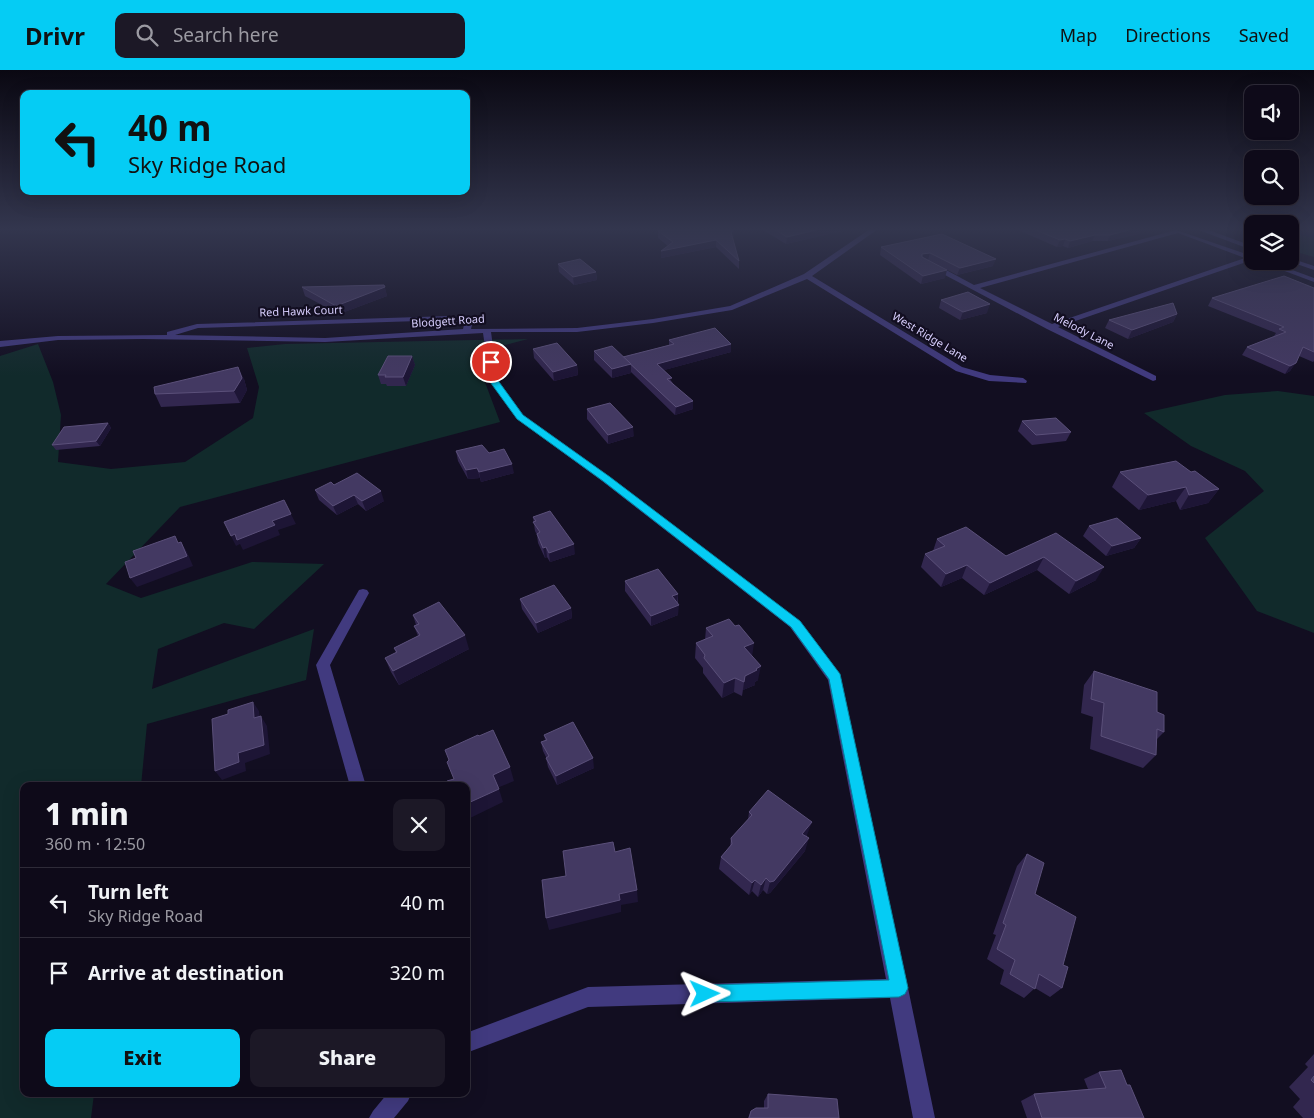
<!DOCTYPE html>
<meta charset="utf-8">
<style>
:root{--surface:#0e0a19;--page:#1c1826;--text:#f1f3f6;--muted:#9b9aa2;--line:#2e2b38;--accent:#05ccf4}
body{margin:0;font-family:"Noto Sans",sans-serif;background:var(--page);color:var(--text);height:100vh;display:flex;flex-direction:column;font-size:19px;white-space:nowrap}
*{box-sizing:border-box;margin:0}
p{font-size:16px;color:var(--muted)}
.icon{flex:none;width:28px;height:28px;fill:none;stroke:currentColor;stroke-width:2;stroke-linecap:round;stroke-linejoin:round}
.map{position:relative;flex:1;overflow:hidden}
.panel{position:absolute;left:20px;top:712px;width:450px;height:315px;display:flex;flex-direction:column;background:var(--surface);border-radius:10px;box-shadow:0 5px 20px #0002,0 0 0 1px var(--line)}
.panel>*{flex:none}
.guide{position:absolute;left:20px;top:20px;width:450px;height:105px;border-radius:10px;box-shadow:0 5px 20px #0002,0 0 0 1px var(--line);background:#05ccf4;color:#111;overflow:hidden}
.tools{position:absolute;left:1244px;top:15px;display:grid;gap:10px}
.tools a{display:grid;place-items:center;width:55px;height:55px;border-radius:10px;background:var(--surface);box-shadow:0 5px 20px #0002,0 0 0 1px var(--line);font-size:25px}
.pin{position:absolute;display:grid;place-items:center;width:42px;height:42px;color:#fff;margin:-21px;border:2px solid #fff;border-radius:50%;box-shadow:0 1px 5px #0007}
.me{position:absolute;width:55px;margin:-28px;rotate:89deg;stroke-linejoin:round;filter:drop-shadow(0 0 4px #0008)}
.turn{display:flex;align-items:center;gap:18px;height:105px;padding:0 25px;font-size:22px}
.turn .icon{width:65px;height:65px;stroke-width:2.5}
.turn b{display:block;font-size:35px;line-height:42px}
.round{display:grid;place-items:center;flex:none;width:52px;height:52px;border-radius:10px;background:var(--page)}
.head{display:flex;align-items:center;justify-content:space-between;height:85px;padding:0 25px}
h1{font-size:30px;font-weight:800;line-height:38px}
.primary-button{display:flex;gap:10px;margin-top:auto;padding:10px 25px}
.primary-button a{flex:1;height:58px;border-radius:10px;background:var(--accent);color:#111;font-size:20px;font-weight:800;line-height:58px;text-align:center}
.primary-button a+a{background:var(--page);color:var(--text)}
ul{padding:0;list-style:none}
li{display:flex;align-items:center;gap:15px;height:70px;padding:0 25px;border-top:1px solid var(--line)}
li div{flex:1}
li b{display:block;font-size:19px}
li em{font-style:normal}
header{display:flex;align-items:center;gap:30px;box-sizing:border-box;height:70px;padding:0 25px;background:var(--accent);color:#111}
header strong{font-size:24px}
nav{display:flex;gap:28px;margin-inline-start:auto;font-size:18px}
.search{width:350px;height:45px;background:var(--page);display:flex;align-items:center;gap:12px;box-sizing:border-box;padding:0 18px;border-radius:10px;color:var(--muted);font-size:19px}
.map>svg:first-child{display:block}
</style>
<header>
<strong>Drivr</strong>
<div class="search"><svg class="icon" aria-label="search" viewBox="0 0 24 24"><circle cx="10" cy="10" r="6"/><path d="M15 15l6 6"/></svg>Search here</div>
<nav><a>Map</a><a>Directions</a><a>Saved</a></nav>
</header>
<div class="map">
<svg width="1314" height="1048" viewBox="0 0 1314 1048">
<rect width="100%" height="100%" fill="#120e21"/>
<g fill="#112a2b">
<polygon points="1290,159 1314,159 1314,187 1290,180"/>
<polygon points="528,269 474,283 500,352 180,437 106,514 141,528 252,492 324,494 254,559 224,553 158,579 152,619 314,559 306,610 147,654 141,716 24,716 24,1024 94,1024 91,1048 0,1048 0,286 38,274 53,312 61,345 58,392 111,399 185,392 253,348 259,317 247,278 285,274"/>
<polygon points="1278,321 1314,326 1314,563 1257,541 1205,468 1264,421 1245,401 1191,376 1144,343 1225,325"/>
</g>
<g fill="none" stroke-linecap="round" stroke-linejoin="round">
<polyline stroke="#0a1a3e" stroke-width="4" points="1290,160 1314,166"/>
<g fill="#413a7f" fill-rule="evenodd">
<path d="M870,159H878L812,206L962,297L990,305L1023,308L1027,311L1026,313L989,311L956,301L807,209L732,240L653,253L577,262H491L495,291L494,305L523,345L610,407L800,551L840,604L908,918L935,1048H913L890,928L588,937L466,983V963L588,917L886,909L828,610L790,557L602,411L517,349L486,305L487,291L483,263L325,272L143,269L58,270L0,277V271L58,266L167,265V262L197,254L450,246L466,248L472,255L471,259L577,258L653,249L730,236L804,204ZM450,250L460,252L464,255L463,259L325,268L175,265L198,258Z"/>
<polygon points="1196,159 1206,159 1252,176 1252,180"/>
<path d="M1176,160L1252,186V190L1058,257L1156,306V310L1153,311L1047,259L928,196L935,194L974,215ZM1178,163L1245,188L1052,254L980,218Z"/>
<polygon points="1290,188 1314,196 1314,200 1288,191 1290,191"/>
<polygon points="1258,191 1268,191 1314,208 1314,212"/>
<polygon points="363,519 367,520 369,523 330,595 366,716 350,716 316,595 359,520"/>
<polygon points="387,1024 411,1024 408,1031 394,1048 369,1048 373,1041"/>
</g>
</g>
<g fill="#32274f">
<polygon points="761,159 842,159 842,161 786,174"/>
<polygon points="1016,159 1141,159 1139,164 1108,171 1092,171 1068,178 1063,176 1057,177"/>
<polygon points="658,161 734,166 732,168 739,191 739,199 716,177 661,188 661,181 668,176 658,168"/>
<polygon points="942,164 993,196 957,205 928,190 945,208 921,214 880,185 881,177"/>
<polygon points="558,194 596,202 597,210 574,215 559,202"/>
<polygon points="384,215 387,226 339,244 305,226 302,217"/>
<polygon points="1314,218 1314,291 1313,292 1299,286 1290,301 1285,304 1242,285 1247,277 1274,266 1276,263 1208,236 1212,228"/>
<polygon points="941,230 987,243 960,250 939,238"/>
<polygon points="1177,244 1173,252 1128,269 1105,258 1109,250"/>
<polygon points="669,270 731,274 731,282 664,300 672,312 693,339 675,345 631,302 631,303 612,308 594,290 594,281 623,287 669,275"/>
<polygon points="533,279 577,295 578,305 554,311 534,288"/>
<polygon points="412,286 415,295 406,316 387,316 386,314 381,314 378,305"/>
<polygon points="244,309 247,320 240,333 161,337 155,324"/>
<polygon points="587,339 634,366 608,374 587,349"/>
<polygon points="1022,351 1071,362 1066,371 1032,375 1018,361"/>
<polygon points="108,353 111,358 100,376 56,380 52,375"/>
<polygon points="456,381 489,383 514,403 481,412 480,408 468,409 458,391"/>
<polygon points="1120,402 1191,402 1219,419 1208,433 1180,440 1176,431 1139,440 1112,417"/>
<polygon points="334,415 384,431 366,441 358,434 337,445 319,430 315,420"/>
<polygon points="533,447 575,484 550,492 547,487 545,488 538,473 537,465 535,461"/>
<polygon points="1089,456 1141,468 1134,478 1106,486 1083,466"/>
<polygon points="1056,463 1096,510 1069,524 1037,500 984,525 962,508 941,517 921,497 925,484 933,481 937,469 1006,486"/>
<polygon points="625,511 678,524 678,545 651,556 625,521"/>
<polygon points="520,529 571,538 572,548 538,563 522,539"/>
<polygon points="413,545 469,579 399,615 391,602 385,588 396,583 394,578 418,566 414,556 416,555"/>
<polygon points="706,558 752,586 758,610 755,612 755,615 743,620 742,626 734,622 722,628 703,603 703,598 695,588 696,573 705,570"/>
<polygon points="1094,601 1157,642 1164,662 1156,670 1156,685 1143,698 1090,679 1093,647 1081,643 1084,615"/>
<polygon points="544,665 594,698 557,715 548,697 546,688 546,687 543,681 541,672 545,670"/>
<polygon points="749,742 807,765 807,766 805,781 770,823 767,824 763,820 758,827 752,821 749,825 719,799 721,787 730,776 731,768 748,750"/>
<polygon points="1027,784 1035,824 1063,895 1062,918 1050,927 1035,918 1024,928 1000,914 1004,900 987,889 996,865 993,864 1017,796"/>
<polygon points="1314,984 1314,1048 1303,1048 1293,1037 1300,1029 1289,1017 1308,997 1305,994"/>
<polygon points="1099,1002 1127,1015 1144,1048 1027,1048 1021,1031 1034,1024 1088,1019 1084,1009"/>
<polygon points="768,1024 839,1048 748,1048 751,1041 764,1038 764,1031"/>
</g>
<g fill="#1d1535">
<polygon points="820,159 842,159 842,161 786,174 787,167"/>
<polygon points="1133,159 1141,159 1139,164 1108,171 1110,165"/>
<polygon points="734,160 734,166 730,169 731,162"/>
<polygon points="1095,165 1092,171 1068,178 1070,171"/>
<polygon points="1065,169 1063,176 1057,177 1060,170"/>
<polygon points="716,170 716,177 661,188 661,181"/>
<polygon points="930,183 928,190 921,191 922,184"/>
<polygon points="996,189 993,196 957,205 960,198"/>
<polygon points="947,200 945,208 921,214 923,206"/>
<polygon points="596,202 597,210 574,215 573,207"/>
<polygon points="385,217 387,226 339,244 336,236"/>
<polygon points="990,234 987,243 960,250 963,242"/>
<polygon points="1177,244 1173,252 1128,269 1132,260"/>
<polygon points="731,274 731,282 657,302 657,294"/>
<polygon points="412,286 415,295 406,316 403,307"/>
<polygon points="1296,293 1290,301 1285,304 1290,296"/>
<polygon points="631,294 631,303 612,308 612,299"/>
<polygon points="577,295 578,305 554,311 553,302"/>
<polygon points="238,297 244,309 247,320 240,333 234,321"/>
<polygon points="693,331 693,339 675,345 676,337"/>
<polygon points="108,353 111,358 100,376 96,371"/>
<polygon points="633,357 634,366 608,374 608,365"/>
<polygon points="512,394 514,403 481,412 479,402"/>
<polygon points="477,398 480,408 468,409 466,400"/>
<polygon points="1186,417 1176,431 1139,440 1148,425"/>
<polygon points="1219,419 1208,433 1180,440 1189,425"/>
<polygon points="381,421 384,431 366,441 362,431"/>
<polygon points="354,425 358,434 337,445 333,436"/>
<polygon points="291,444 296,454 278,460 280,465 243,480 240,474 236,476 231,466"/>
<polygon points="1141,468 1134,478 1106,486 1112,476"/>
<polygon points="181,472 187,482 193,496 137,517 130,508"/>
<polygon points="574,474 575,484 550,492 549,483"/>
<polygon points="546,477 547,487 545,488 543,478"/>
<polygon points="1044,487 1037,500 984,525 990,513"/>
<polygon points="967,495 962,508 941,517 946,504"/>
<polygon points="1104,497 1096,510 1069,524 1076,511"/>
<polygon points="678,524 677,534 672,526"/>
<polygon points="679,535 678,545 651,556 651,546"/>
<polygon points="571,538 572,548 538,563 536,553"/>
<polygon points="465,565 469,579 399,615 393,601"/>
<polygon points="754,573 752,587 744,577"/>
<polygon points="761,596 758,610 755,612 755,615 743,620 742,626 745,606"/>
<polygon points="735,608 734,622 722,628 724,613"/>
<polygon points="253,632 259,641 261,658 254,648"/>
<polygon points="261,646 267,656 270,684 245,693 246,701 222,710 215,701 238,683"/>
<polygon points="593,688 594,698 557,715 556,706"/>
<polygon points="510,697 514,711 497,718 493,705"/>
<polygon points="499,719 503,732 466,750 466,734"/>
<polygon points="812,752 807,765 798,776 802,764"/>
<polygon points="809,768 805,781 770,823 767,824 770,812"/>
<polygon points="766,808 763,820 758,827 761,815"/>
<polygon points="755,810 752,821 749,825 752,813"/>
<polygon points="637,820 638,832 621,835 621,842 549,860 546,848 619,824"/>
</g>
<g fill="#433962" stroke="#5b507a">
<polygon points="668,159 734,159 731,162 739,191 716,170 661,181 673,172 658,161"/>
<polygon points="774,159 820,159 787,167"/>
<polygon points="1033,159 1133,159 1110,165 1095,165 1070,171 1065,169 1060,170"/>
<polygon points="942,164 996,189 960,198 930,183 922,184 922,187 947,200 923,206 881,177"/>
<polygon points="580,189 596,202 573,207 558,194"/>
<polygon points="1284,206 1314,218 1314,282 1303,277 1296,293 1290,296 1247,277 1286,262 1279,259 1284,257 1212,228"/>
<polygon points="384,215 385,217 336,236 302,217"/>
<polygon points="968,222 990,234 963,242 941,230"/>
<polygon points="1173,233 1177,244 1132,260 1109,250"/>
<polygon points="715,258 731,274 657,294 672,308 667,309 693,331 676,337 623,287 674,274 669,270"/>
<polygon points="557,273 577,295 553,302 533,279"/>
<polygon points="612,276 631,294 612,299 594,281"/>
<polygon points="388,286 412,286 403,307 385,307 386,305 378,305"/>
<polygon points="238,297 242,308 234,321 155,324 154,317"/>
<polygon points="610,333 633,357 608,365 587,339"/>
<polygon points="1056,348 1071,362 1036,365 1022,351"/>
<polygon points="108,353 96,371 52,375 64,357"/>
<polygon points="482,375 489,383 504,379 512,394 479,402 477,398 466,400 456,381"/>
<polygon points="1176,391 1191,402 1195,401 1219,419 1189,425 1186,417 1148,425 1120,402"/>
<polygon points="357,403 381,421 362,431 354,425 333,436 315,420 331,412 334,415"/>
<polygon points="284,430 291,444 272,451 275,455 237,470 235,464 231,466 224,452"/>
<polygon points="550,441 574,474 549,483 546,477 543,478 537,464 540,462 533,452 536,451 533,447"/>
<polygon points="1117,448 1141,468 1112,476 1089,456"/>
<polygon points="966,457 1006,486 1056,463 1104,497 1076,511 1044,487 990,513 967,495 946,504 925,484 945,476 937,469"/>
<polygon points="175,466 178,473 181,472 187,486 130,508 125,492 136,488 133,481"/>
<polygon points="658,499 678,524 672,526 679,535 651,546 625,511"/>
<polygon points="554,515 571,538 536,553 520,529"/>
<polygon points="439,532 465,565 393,601 385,588 397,582 394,578 420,565 414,556 419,554 413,545"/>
<polygon points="729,549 735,556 739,555 754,573 744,577 761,596 756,599 757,600 745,606 744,612 735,608 724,613 704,588 705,585 696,573 713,566 706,558"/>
<polygon points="1094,601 1157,622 1157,642 1164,645 1164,662 1157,659 1156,685 1101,666 1104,633 1091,629"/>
<polygon points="253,632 254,648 261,646 264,675 238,683 239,692 215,701 212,649 228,644 228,640"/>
<polygon points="573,652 593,688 556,706 546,688 549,686 541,672 547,670 544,665"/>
<polygon points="493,660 510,697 493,705 499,719 466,734 466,716 449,716 447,711 454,709 447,692 449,690 445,680 478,665 479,666"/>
<polygon points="768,720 812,752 802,764 809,768 774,811 770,812 766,808 761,815 755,810 752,813 721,787 732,774 731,768 752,745 749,742"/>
<polygon points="613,772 615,782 630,778 637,820 619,824 620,830 546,848 542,810 566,806 563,781"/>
<polygon points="1027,784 1044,793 1035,824 1076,847 1063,895 1068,897 1062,918 1039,904 1035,919 1010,904 1015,890 997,879 1006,855 1003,853"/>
<polygon points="1121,1000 1127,1015 1130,1015 1144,1048 1042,1048 1034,1024 1106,1018 1099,1002"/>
<polygon points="1314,1006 1314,1013 1311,1010"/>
<polygon points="768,1024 837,1029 839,1048 749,1048 751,1041 756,1038 768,1038"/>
</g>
<linearGradient id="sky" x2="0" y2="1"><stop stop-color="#0a0812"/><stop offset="0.52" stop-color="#33364e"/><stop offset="1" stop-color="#33364e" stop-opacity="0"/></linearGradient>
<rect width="1314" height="306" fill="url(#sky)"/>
<polygon fill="#05ccf4" stroke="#03859f" points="491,289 495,292 494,305 523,345 610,407 800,551 840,604 908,918 905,924 899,927 705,932 698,930 696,924 698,917 705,915 889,910 829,609 791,557 603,411 517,349 485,305 487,292"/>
<g text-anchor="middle" stroke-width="4.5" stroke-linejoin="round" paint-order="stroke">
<g font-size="11" fill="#d8cffe" stroke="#120e21">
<text transform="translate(301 241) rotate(-2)" y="4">Red Hawk Court</text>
<text transform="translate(448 251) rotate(-4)" y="4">Blodgett Road</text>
<text transform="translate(1084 261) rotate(27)" y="4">Melody Lane</text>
<text transform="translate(930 267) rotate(31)" y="4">West Ridge Lane</text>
</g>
</g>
</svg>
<div class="tools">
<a><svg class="icon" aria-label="sound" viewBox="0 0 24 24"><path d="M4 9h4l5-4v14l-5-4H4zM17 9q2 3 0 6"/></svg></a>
<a><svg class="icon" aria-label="search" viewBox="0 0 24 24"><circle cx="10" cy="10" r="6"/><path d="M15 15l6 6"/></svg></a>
<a><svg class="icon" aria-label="layers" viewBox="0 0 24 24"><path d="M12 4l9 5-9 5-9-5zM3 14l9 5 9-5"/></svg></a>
</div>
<div class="pin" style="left:491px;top:292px;background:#d93025"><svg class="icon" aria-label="arrive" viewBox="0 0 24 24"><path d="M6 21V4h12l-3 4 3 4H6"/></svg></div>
<svg class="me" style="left:705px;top:924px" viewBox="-20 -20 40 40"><path d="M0-17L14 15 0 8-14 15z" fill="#05ccf4" stroke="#fff" stroke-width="4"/></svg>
<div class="guide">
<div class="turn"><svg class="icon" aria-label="left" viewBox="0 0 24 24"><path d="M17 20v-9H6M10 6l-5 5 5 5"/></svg><div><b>40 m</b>Sky Ridge Road</div></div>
</div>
<section class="panel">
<div class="head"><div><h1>1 min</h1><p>360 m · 12:50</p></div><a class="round"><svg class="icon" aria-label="close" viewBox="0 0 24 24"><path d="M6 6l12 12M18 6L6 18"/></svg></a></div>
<ul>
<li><svg class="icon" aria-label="left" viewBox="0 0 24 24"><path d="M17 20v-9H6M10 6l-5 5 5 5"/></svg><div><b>Turn left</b><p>Sky Ridge Road</p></div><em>40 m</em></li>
<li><svg class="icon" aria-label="arrive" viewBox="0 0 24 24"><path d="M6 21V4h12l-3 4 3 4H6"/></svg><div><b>Arrive at destination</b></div><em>320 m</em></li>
</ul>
<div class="primary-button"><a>Exit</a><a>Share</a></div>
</section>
</div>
